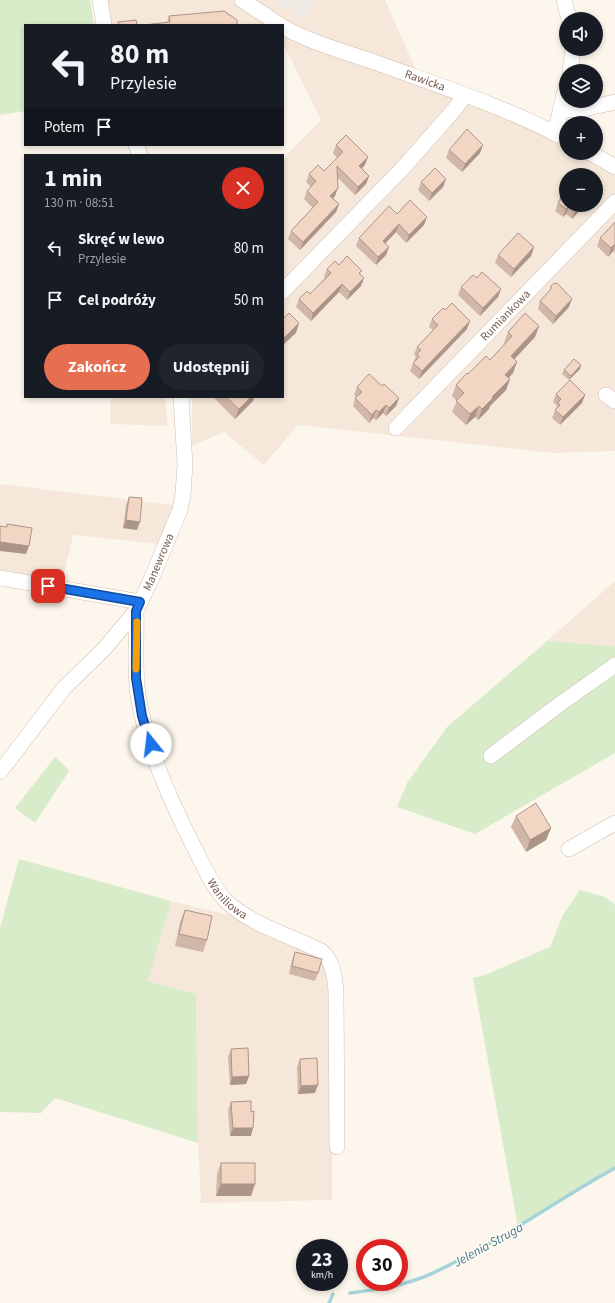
<!DOCTYPE html>
<html lang="pl">
<meta charset="utf-8">
<style>
:root{--surface:#171b24;--page:#20242c;--text:#f1f3f6;--muted:#9ea1a6;--accent:#e76f51}
body{margin:0;font-family:"Source Sans 3",sans-serif;background:var(--page);color:var(--text);height:100vh;display:flex;flex-direction:column;font-size:15px;white-space:nowrap}
*{box-sizing:border-box;margin:0}
p{font-size:13px;color:var(--muted)}
.icon{flex:none;width:22px;height:22px;fill:none;stroke:currentColor;stroke-width:2;stroke-linecap:round;stroke-linejoin:round}
.map{position:relative;flex:1;overflow:hidden}
.details{position:absolute;left:24px;top:154px;width:260px;height:244px;display:flex;flex-direction:column;background:var(--surface);border-radius:0px;box-shadow:0 2px 6px #0003}
.details>*{flex:none}
.guide{position:absolute;left:24px;top:24px;width:260px;height:122px;border-radius:0px;box-shadow:0 2px 6px #0003;background:#171b24;color:var(--text);overflow:hidden}
.fabs{position:absolute;left:559px;top:12px;display:grid;gap:8px}
.fabs a{display:grid;place-items:center;width:44px;height:44px;border-radius:50%;background:var(--surface);box-shadow:0 2px 6px #0003;font-size:20px}
.speed{position:absolute;left:296px;top:1239px;display:flex;gap:8px;font-size:20px;font-weight:700;text-align:center}
.speed>*{display:grid;place-content:center;width:52px;height:52px;border-radius:50%;background:var(--surface);box-shadow:0 2px 6px #0003;line-height:1}
.speed small{font-size:10px;font-weight:400}
.speed .limit{border:6px solid #d22;background:#fff;color:#111}
.pin{position:absolute;display:grid;place-items:center;width:34px;height:34px;color:#fff;margin:-17px;border-radius:8px;box-shadow:0 2px 6px #0006}
.me{position:absolute;width:44px;margin:-22px;rotate:344deg;stroke-linejoin:round;filter:drop-shadow(0 0 3px #0008)}
.turn{display:flex;align-items:center;gap:14px;height:84px;padding:0 20px;font-size:18px}
.turn .icon{width:52px;height:52px;stroke-width:2.5}
.turn b{display:block;font-size:28px;line-height:34px}
.then{display:flex;align-items:center;height:38px;padding:0 20px;background:#0003;gap:8px;font-size:15px}
.round{display:grid;place-items:center;flex:none;width:42px;height:42px;border-radius:21px;background:var(--page)}
.summary{display:flex;align-items:center;justify-content:space-between;height:68px;padding:0 20px}
h1{font-size:24px;font-weight:700;line-height:30px}
.button{display:flex;gap:8px;margin-top:auto;padding:8px 20px}
.button a{flex:1;height:46px;border-radius:24px;background:var(--accent);color:#fff;font-size:16px;font-weight:700;line-height:46px;text-align:center}
.button a+a{background:var(--page);color:var(--text)}
ul{padding:0;list-style:none}
li{display:flex;align-items:center;gap:12px;height:52px;padding:0 20px}
li div{flex:1}
li b{display:block;font-size:15px}
li em{font-style:normal}
.map>svg:first-child{display:block}
</style>
<div class="map">
<svg width="615" height="1303" viewBox="0 0 615 1303">
<rect width="100%" height="100%" fill="#fdf6ec"/>
<g fill="#f5e8da" fill-rule="evenodd">
<path d="M107,0H385L420,79L566,140V153H587L615,170V451L553,453L298,425L264,465L224,432L192,446V397H283V159L321,120L283,44V25H112ZM566,175H596V205H566Z"/>
<polygon points="111,397 165,397 168,426 110,424"/>
<polygon points="0,484 174,505 159,544 73,535 63,579 0,571"/>
<polygon points="615,581 615,646 547,641"/>
<polygon points="171,901 238,917 323,958 333,1005 332,1200 201,1203 198,1143 196,994 148,981"/>
</g>
<polygon fill="#efe9e4" points="270,0 317,0 312,4 303,18"/>
<g fill="#d8ecc9">
<polygon points="0,0 90,0 94,25 25,25 25,111 0,115"/>
<polygon points="547,641 615,646 615,753 475,834 397,807 407,783 447,727"/>
<polygon points="55,757 63,764 69,771 35,823 15,808"/>
<polygon points="19,859 171,901 148,981 196,994 198,1143 55,1098 41,1113 0,1112 0,928"/>
<polygon points="580,890 605,897 615,905 615,1168 584,1185 518,1227 473,978 485,975 550,947 563,915"/>
</g>
<g fill="none" stroke-linecap="round" stroke-linejoin="round">
<g stroke="#a5d3da" stroke-width="3.5">
<path d="M350,1293C373,1290 396,1287 418,1279C431,1275 443,1268 455,1262C510,1235 560,1198 615,1168"/>
<polyline points="329,1303 333,1294"/>
</g>
<g stroke="#d1beb0" stroke-width="16">
<g id="minor">
<polyline points="100,0 104,25"/>
<polyline points="242,0 280,25"/>
<polyline points="564,0 569,19"/>
<path id="s1" d="M283,27C312,43 345,52 377,63C440,86 506,107 566,139"/>
<polyline points="570,71 573,49"/>
<polyline points="560,109 579,110 615,102"/>
<polyline points="555,134 566,86"/>
<polyline points="136,145 140,155"/>
<polyline points="591,153 615,167"/>
<polyline points="283,291 402,169 454,110 465,95"/>
<polyline points="606,395 615,401"/>
<path id="s2" d="M396,428L615,202"/>
<polyline points="0,578 140,602"/>
<path id="s3" d="M136,611C137,639 134,667 138,695C146,748 173,806 197,853C205,869 213,887 225,900C248,923 291,936 321,951C333,961 335,976 336,992L337,1147"/>
<polyline points="491,756 560,704 615,665"/>
<path id="s4" d="M0,772L64,688L104,649L136,611L150,582L180,510L183,494L185,465L181,397"/>
<polyline points="569,849 615,823"/>
</g>
</g>
<use href="#minor" stroke="#fff" stroke-width="15"/>
</g>
<g fill="#d1b7a8">
<polygon points="169,16 237,25 167,22"/>
<polygon points="336,145 365,165 362,168 369,176 366,184 355,195 338,178 335,196 333,198 339,204 336,212 300,250 288,239 291,231 313,208 304,199 307,191 311,187 306,182 309,174 324,171 337,158 333,153"/>
<polygon points="483,145 480,153 462,172 446,158 449,150"/>
<polygon points="446,179 443,187 429,201 418,190 421,182"/>
<polygon points="560,197 585,205 572,219 566,214 563,217 555,211"/>
<polygon points="397,214 427,217 424,225 406,243 396,232 385,243 389,247 386,255 376,265 356,246 359,238"/>
<polygon points="615,222 615,253 613,251 608,257 597,246 600,238"/>
<polygon points="534,247 531,256 511,277 495,263 498,255"/>
<polygon points="339,265 360,274 361,286 347,300 339,292 311,321 296,307 299,299 310,294 325,278 324,277 327,269"/>
<polygon points="551,286 569,307 553,324 538,309 540,301 549,292"/>
<polygon points="461,287 498,297 480,316 458,295"/>
<polygon points="432,319 467,329 419,379 410,371 416,356 414,355 417,347 433,330 429,327"/>
<polygon points="539,326 535,337 514,359 513,373 509,378 510,379 506,390 490,406 489,409 478,420 475,417 466,425 452,412 457,401 452,396 456,385 468,374 490,360 505,344 504,343 508,332"/>
<polygon points="581,365 580,369 569,380 562,374 564,370"/>
<polygon points="382,386 399,398 396,406 386,416 383,413 376,420 373,418 369,423 353,406 355,398 357,397 354,395 357,387"/>
<polygon points="556,394 582,403 560,425 552,418 557,406 553,402"/>
<polygon points="213,397 254,397 253,401 235,419"/>
<polygon points="129,497 137,530 123,528 126,505"/>
<polygon points="516,816 551,828 546,840 526,852 511,827"/>
<polygon points="185,910 207,940 203,952 175,946 180,922"/>
<polygon points="295,952 318,973 315,981 289,974 292,960"/>
<polygon points="231,1049 249,1076 246,1084 230,1085 228,1057"/>
<polygon points="300,1059 315,1093 298,1094 297,1067"/>
<polygon points="231,1102 251,1136 230,1136 228,1110"/>
<polygon points="221,1163 251,1196 216,1196 217,1174"/>
</g>
<g fill="#aa9588">
<polygon points="483,145 480,153 462,172 465,164"/>
<polygon points="368,157 365,165 356,174 359,166"/>
<polygon points="369,176 366,184 355,195 358,187"/>
<polygon points="446,179 443,187 429,201 432,193"/>
<polygon points="338,188 335,196 327,204 330,196"/>
<polygon points="339,204 336,212 300,250 303,242"/>
<polygon points="580,205 585,205 572,219 575,211"/>
<polygon points="569,206 566,214 563,217 566,209"/>
<polygon points="427,217 424,225 406,243 409,235"/>
<polygon points="399,224 396,232 380,249 383,241"/>
<polygon points="615,244 613,251 608,257 611,248"/>
<polygon points="389,247 386,255 376,265 378,257"/>
<polygon points="534,247 531,256 511,277 514,269"/>
<polygon points="364,278 361,286 347,300 350,292"/>
<polygon points="342,284 339,292 311,321 313,313"/>
<polygon points="501,289 498,297 480,316 483,308"/>
<polygon points="572,299 569,307 553,324 556,316"/>
<polygon points="470,321 467,329 419,379 422,371"/>
<polygon points="299,323 296,333 283,345 283,339"/>
<polygon points="539,326 535,337 507,367 511,356"/>
<polygon points="517,362 513,373 501,386 505,375"/>
<polygon points="581,365 580,369 569,380 571,376"/>
<polygon points="510,379 506,390 490,406 489,409 478,420 482,409 492,397"/>
<polygon points="585,395 582,403 560,425 563,417"/>
<polygon points="251,397 254,397 253,401 235,419 239,409"/>
<polygon points="399,398 396,406 386,416 389,408"/>
<polygon points="386,405 383,413 376,420 379,412"/>
<polygon points="479,406 475,417 466,425 470,414"/>
<polygon points="376,410 373,418 369,423 372,415"/>
<polygon points="126,520 140,522 137,530 123,528"/>
<polygon points="0,542 29,546 26,554 0,551"/>
<polygon points="551,828 546,840 526,852 530,840"/>
<polygon points="249,1076 246,1084 230,1085 232,1077"/>
<polygon points="318,1085 315,1093 298,1094 301,1086"/>
<polygon points="233,1128 253,1128 251,1136 230,1136"/>
<polygon points="221,1184 255,1184 251,1196 216,1196"/>
</g>
<g fill="#f3d5c3" stroke="#aa9588">
<polygon points="224,11 237,20 237,25 144,25 170,22 169,16"/>
<polygon points="136,20 137,25 119,25 118,22"/>
<polygon points="467,129 483,145 465,164 449,150"/>
<polygon points="346,135 368,157 359,166 369,176 358,187 337,166 338,188 330,196 339,204 303,242 291,231 318,202 307,191 316,181 309,174 318,165 324,171 343,152 336,145"/>
<polygon points="435,168 446,179 432,193 421,182"/>
<polygon points="566,190 566,205 580,205 575,211 569,206 566,209 558,203 562,198 560,197"/>
<polygon points="410,200 427,217 409,235 399,224 383,241 389,247 378,257 359,238 389,206 397,214"/>
<polygon points="615,222 615,244 611,248 600,238"/>
<polygon points="518,233 534,247 514,269 498,255"/>
<polygon points="347,256 362,271 359,273 364,278 350,292 342,284 313,313 299,299 307,291 310,294 331,273 327,269 335,261 339,265"/>
<polygon points="482,272 501,289 483,308 461,287 473,275 477,278"/>
<polygon points="554,283 558,284 572,299 556,316 540,301 551,289 551,286"/>
<polygon points="452,303 470,321 422,371 413,363 419,357 417,354 421,350 417,347 438,325 432,319 443,308 445,310"/>
<polygon points="289,313 299,323 283,339 283,319"/>
<polygon points="525,313 539,326 511,356 517,362 505,375 510,379 492,397 493,398 482,409 479,406 470,414 456,401 464,393 456,385 467,373 468,374 486,356 490,360 512,336 508,332"/>
<polygon points="574,359 581,365 571,376 564,370"/>
<polygon points="369,374 382,386 384,384 399,398 389,408 386,405 379,412 376,410 372,415 355,398 362,392 357,387"/>
<polygon points="570,380 585,395 563,417 555,410 560,405 558,403 561,399 556,394"/>
<polygon points="226,397 251,397 239,409"/>
<polygon points="129,497 142,498 140,522 126,520"/>
<polygon points="7,524 32,528 29,546 0,542 0,526 7,527"/>
<polygon points="536,803 551,828 530,840 516,816"/>
<polygon points="185,910 212,916 207,940 179,934"/>
<polygon points="295,952 322,959 318,973 292,966"/>
<polygon points="248,1048 249,1076 232,1077 231,1049"/>
<polygon points="317,1058 318,1085 301,1086 300,1059"/>
<polygon points="251,1101 251,1112 254,1111 253,1128 233,1128 231,1102"/>
<rect x="221" y="1163" width="34" height="21"/>
</g>
<g fill="none" stroke-linecap="round" stroke-linejoin="round">
<g stroke="#114b97" stroke-width="10">
<polyline id="route" points="48,586 140,602 136,611 136,678 142,716 151,744"/>
</g>
<use href="#route" stroke="#1a73e8" stroke-width="7"/>
<polyline stroke="#f59e0b" stroke-width="7" points="136,669 137,622"/>
</g>
<g text-anchor="middle" stroke-width="3" stroke-linejoin="round" paint-order="stroke">
<g font-size="12" fill="#7a5c4d" stroke="#fffaf3">
<text dy="4" stroke="none"><textPath href="#s1" startOffset="152">Rawicka</textPath></text>
<text dy="4" stroke="none"><textPath href="#s2" startOffset="157">Rumiankowa</textPath></text>
<text dy="4" stroke="none"><textPath href="#s4" startOffset="265">Manewrowa</textPath></text>
<text dy="4" stroke="none"><textPath href="#s3" startOffset="309">Waniliowa</textPath></text>
</g>
<g font-size="13" font-style="italic" fill="#437c86" stroke="#fffaf3">
<text transform="translate(488 1244) rotate(-29)" y="5">Jelenia Struga</text>
</g>
</g>
</svg>
<div class="fabs">
<a><svg class="icon" aria-label="sound" viewBox="0 0 24 24"><path d="M4 9h4l5-4v14l-5-4H4zM17 9q2 3 0 6"/></svg></a>
<a><svg class="icon" aria-label="layers" viewBox="0 0 24 24"><path d="M12 4l9 5-9 5-9-5zM3 14l9 5 9-5"/></svg></a>
<a>+</a>
<a>−</a>
</div>
<div class="speed"><div>23<small>km/h</small></div><div class="limit">30</div></div>
<div class="pin" style="left:48px;top:586px;background:#d93025"><svg class="icon" aria-label="arrive" viewBox="0 0 24 24"><path d="M6 21V4h12l-3 4 3 4H6"/></svg></div>
<svg class="me" style="left:151px;top:744px" viewBox="-20 -20 40 40"><circle r="19" fill="#fff"/><path d="M0-13L10 11 0 6-10 11z" fill="#1a73e8"/></svg>
<div class="guide">
<div class="turn"><svg class="icon" aria-label="left" viewBox="0 0 24 24"><path d="M17 20v-9H6M10 6l-5 5 5 5"/></svg><div><b>80 m</b>Przylesie</div></div>
<div class="then">Potem<svg class="icon" aria-label="arrive" viewBox="0 0 24 24"><path d="M6 21V4h12l-3 4 3 4H6"/></svg></div>
</div>
<section class="details">
<div class="summary"><div><h1>1 min</h1><p>130 m · 08:51</p></div><a class="round" style="background:#d93025;color:#fff"><svg class="icon" aria-label="close" viewBox="0 0 24 24"><path d="M6 6l12 12M18 6L6 18"/></svg></a></div>
<ul>
<li><svg class="icon" aria-label="left" viewBox="0 0 24 24"><path d="M17 20v-9H6M10 6l-5 5 5 5"/></svg><div><b>Skręć w lewo</b><p>Przylesie</p></div><em>80 m</em></li>
<li><svg class="icon" aria-label="arrive" viewBox="0 0 24 24"><path d="M6 21V4h12l-3 4 3 4H6"/></svg><div><b>Cel podróży</b></div><em>50 m</em></li>
</ul>
<div class="button"><a>Zakończ</a><a>Udostępnij</a></div>
</section>
</div>
